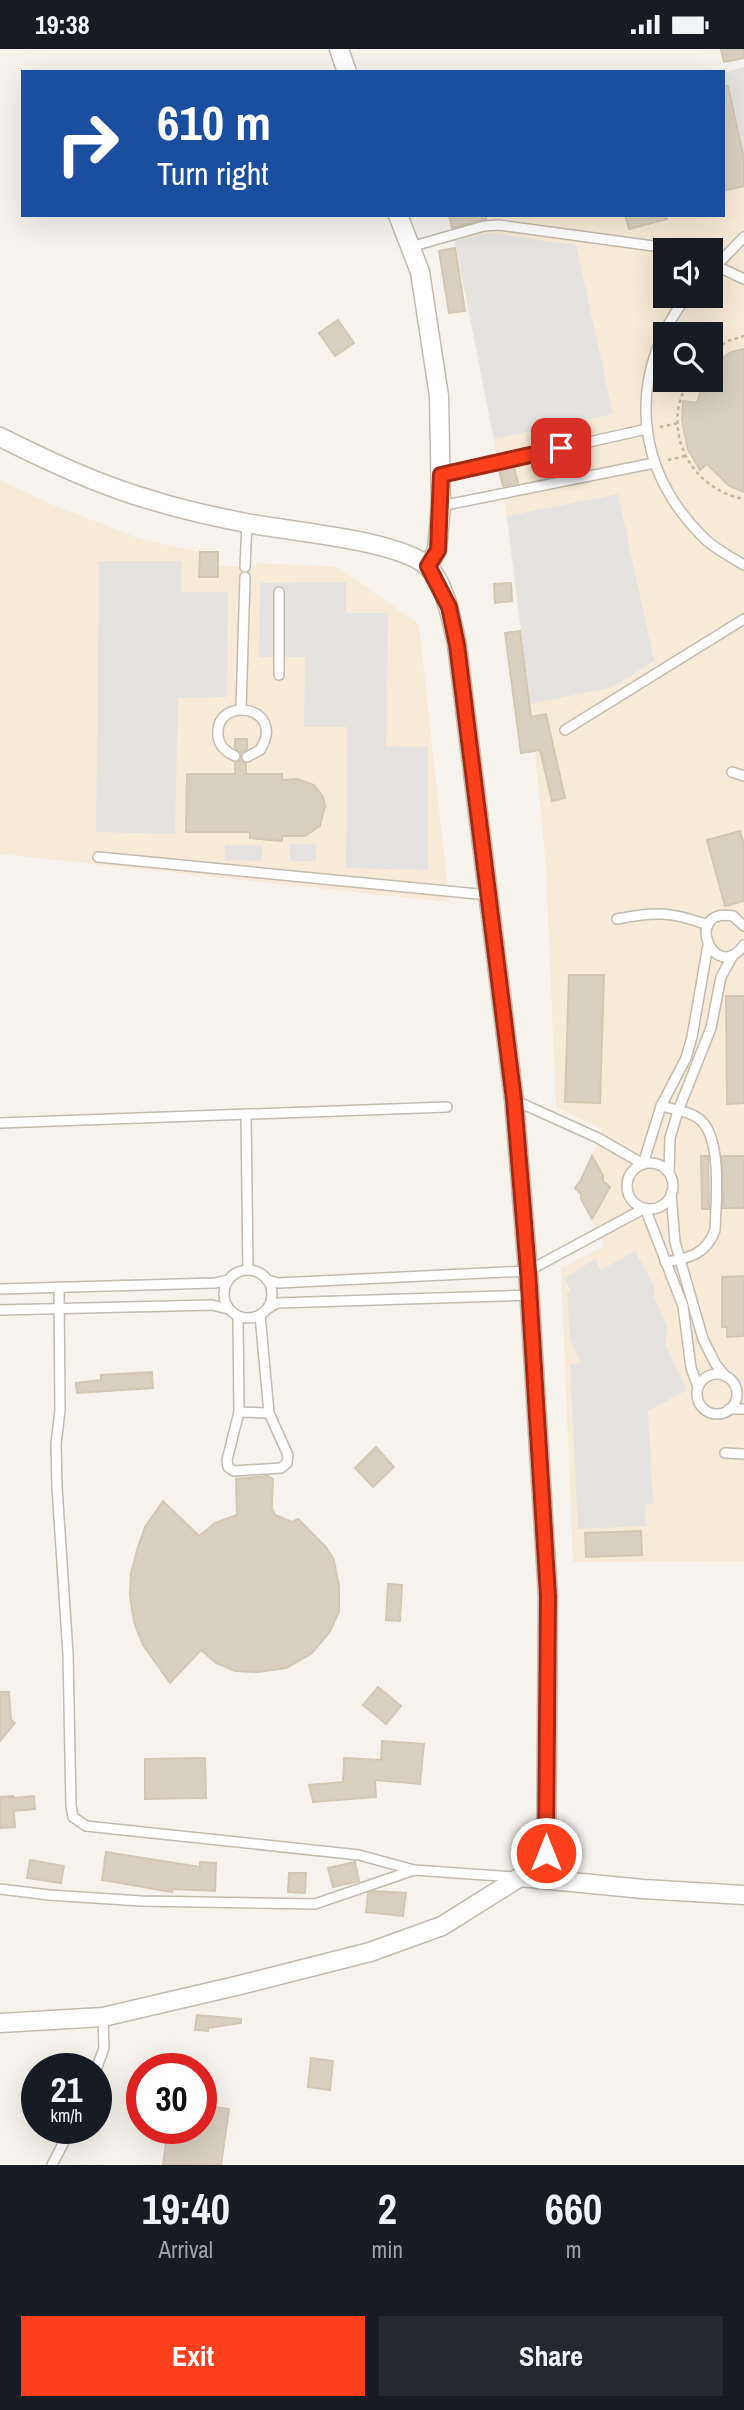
<!DOCTYPE html>
<style>
:root{--surface:#171b24;--page:#242831;--text:#f1f3f6;--muted:#9ea1a6;--accent:#fc3f1d}
body{margin:0;font-family:"Archivo Narrow",sans-serif;background:var(--page);color:var(--text);height:100vh;display:flex;flex-direction:column;font-size:26px;white-space:nowrap}
*{box-sizing:border-box;margin:0}
p{font-size:23px;color:var(--muted)}
.icon{flex:none;width:38px;height:38px;fill:none;stroke:currentColor;stroke-width:2;stroke-linecap:round;stroke-linejoin:round}
.map{position:relative;height:2116px;overflow:hidden}
.sheet{display:flex;flex-direction:column;background:var(--surface);flex:1}
.sheet>*{flex:none}
.banner{position:absolute;left:21px;top:21px;width:704px;height:147px;border-radius:0px;box-shadow:0 7px 28px #0002;background:#1a4fa0;color:#fff;overflow:hidden}
.buttons{position:absolute;left:653px;top:189px;display:grid;gap:14px}
.buttons a{display:grid;place-items:center;width:70px;height:70px;border-radius:0px;background:var(--surface);box-shadow:0 7px 28px #0002;font-size:35px}
.speed{position:absolute;left:21px;top:2004px;display:flex;gap:14px;font-size:35px;font-weight:700;text-align:center}
.speed>*{display:grid;place-content:center;width:91px;height:91px;border-radius:50%;background:var(--surface);box-shadow:0 7px 28px #0002;line-height:1}
.speed small{font-size:18px;font-weight:400}
.speed .limit{border:10px solid #d22;background:#fff;color:#111}
.pin{position:absolute;display:grid;place-items:center;width:60px;height:60px;color:#fff;margin:-30px;border-radius:14px;box-shadow:0 4px 10px #0006}
.me{position:absolute;width:77px;margin:-38px;rotate:0deg;stroke-linejoin:round;filter:drop-shadow(0 0 5px #0008)}
.turn{display:flex;align-items:center;gap:24px;height:147px;padding:0 21px;font-size:32px}
.turn .icon{width:91px;height:91px;stroke-width:2.5}
.turn b{display:block;font-size:49px;line-height:60px}
.eta{display:flex;justify-content:space-evenly;align-items:center;height:119px;text-align:center}
.eta b{font-size:42px;font-weight:800;line-height:49px}
.primary-button{display:flex;gap:14px;margin-top:auto;padding:14px 21px}
.primary-button a{flex:1;height:80px;border-radius:0px;background:var(--accent);color:#fff;font-size:28px;font-weight:800;line-height:80px;text-align:center}
.primary-button a+a{background:var(--page);color:var(--text)}
.status{display:flex;justify-content:space-between;align-items:center;height:49px;padding:0 35px;background:var(--surface);direction:ltr}
.status svg{height:19px;fill:currentColor}
.map>svg:first-child{display:block}
</style>
<div class="status"><b>19:38</b><svg viewBox="0 0 49 12"><path d="M0 12V9h3v3zM5 12V6h3v6zM10 12V3h3v9zM15 12V0h3v12zM26 1h20v11H26zM47 4h2v5h-2z"/></svg></div>
<div class="map">
<svg width="744" height="2116" viewBox="0 0 744 2116">
<rect width="100%" height="100%" fill="#f6f3ec"/>
<g fill="#f7ead8" fill-rule="evenodd">
<path d="M744,18V1512L573,1513L561,1219L605,1197L581,1150V1145L575,1139L581,1131L602,1080L556,1058L546,817L535,702L503,438L449,166H723V24ZM665,201H710V247H665ZM665,285H710V331H665Z"/>
<polygon points="0,431 56,457 141,490 200,503 218,503 218,517 256,518 256,514 338,518 419,575 449,853 0,805"/>
</g>
<g fill="#e5e3e0">
<polygon points="744,18 744,137 723,142 723,24"/>
<polygon points="491,184 576,196 613,365 494,390 455,191"/>
<polygon points="618,445 654,612 613,638 530,655 507,467"/>
<polygon points="99,512 182,512 181,543 228,543 227,648 178,649 175,785 96,783"/>
<polygon points="346,533 346,564 388,564 386,697 428,698 428,821 346,819 347,678 304,678 305,608 259,608 260,534"/>
<rect x="290" y="795" width="26" height="17"/>
<polygon points="225,796 262,797 262,812 225,811"/>
<polygon points="635,1202 654,1237 654,1247 667,1277 665,1295 687,1341 648,1362 653,1455 645,1456 646,1477 578,1480 570,1315 581,1314 570,1290 567,1244 570,1241 565,1229 595,1210 601,1221"/>
</g>
<g fill="#d8cfc1" stroke="#d3c7b4" stroke-width="2">
<polygon points="721,0 744,0 744,9 724,13"/>
<polygon points="723,37 728,37 744,110 744,137 723,142"/>
<polygon points="449,166 486,166 486,170 452,179"/>
<polygon points="625,166 666,166 667,170 629,180"/>
<polygon points="455,199 465,262 449,264 439,202"/>
<polygon points="338,271 354,294 335,307 319,284"/>
<polygon points="744,300 744,443 729,437 707,415 700,421 688,401 682,371 683,352 697,354 704,331 710,331 710,321 717,313 731,303"/>
<polygon points="514,418 518,434 503,437 499,421"/>
<polygon points="200,503 218,503 218,528 199,528"/>
<polygon points="511,534 512,552 495,554 494,535"/>
<polygon points="520,582 531,668 546,665 565,749 552,752 540,701 521,704 505,584"/>
<polygon points="235,690 247,690 247,700 241,704 235,699"/>
<polygon points="241,711 246,715 246,725 282,725 282,731 297,730 314,736 323,748 325,757 320,777 305,787 282,787 282,792 250,789 250,783 186,783 187,725 235,725 235,714"/>
<polygon points="740,782 744,796 744,852 725,857 707,791"/>
<polygon points="569,926 604,926 600,1054 565,1053"/>
<polygon points="726,947 744,947 744,1054 727,1055"/>
<polygon points="592,1107 603,1126 603,1132 610,1138 592,1170 581,1150 581,1145 575,1139 581,1131"/>
<polygon points="701,1107 708,1107 709,1160 702,1160"/>
<polygon points="722,1107 744,1107 744,1159 723,1159"/>
<polygon points="744,1227 744,1287 727,1288 727,1278 722,1278 722,1228"/>
<polygon points="152,1323 153,1339 77,1344 76,1334 101,1331 101,1326"/>
<polygon points="376,1398 394,1418 373,1438 355,1419"/>
<polygon points="268,1427 273,1430 272,1459 275,1466 292,1473 298,1470 326,1498 334,1511 339,1537 339,1563 329,1584 311,1605 286,1619 258,1623 235,1622 216,1614 201,1601 170,1634 143,1596 134,1573 130,1546 131,1524 137,1501 145,1478 163,1452 199,1487 215,1474 237,1466 236,1430"/>
<polygon points="641,1482 642,1506 586,1508 585,1484"/>
<polygon points="388,1535 402,1536 400,1572 386,1571"/>
<polygon points="378,1638 401,1657 386,1675 363,1656"/>
<polygon points="0,1643 9,1643 11,1671 15,1674 0,1692"/>
<polygon points="382,1692 424,1695 420,1735 375,1731 376,1748 313,1753 309,1736 343,1733 344,1709 381,1711"/>
<polygon points="205,1709 206,1749 145,1750 145,1710"/>
<polygon points="13,1747 13,1749 34,1747 35,1760 14,1762 15,1778 0,1779 0,1748"/>
<polygon points="106,1803 200,1818 200,1813 216,1814 215,1842 173,1840 172,1843 102,1831"/>
<polygon points="30,1811 64,1817 61,1834 27,1829"/>
<polygon points="355,1813 359,1832 333,1838 328,1819"/>
<polygon points="289,1824 306,1824 305,1844 288,1843"/>
<polygon points="374,1842 406,1844 403,1867 366,1863 368,1844"/>
<polygon points="197,1966 241,1970 241,1974 208,1979 208,1982 195,1981"/>
<polygon points="311,2009 333,2012 330,2041 308,2038"/>
<polygon points="201,2056 229,2060 221,2116 163,2116 168,2079 201,2079"/>
</g>
<g fill="none" stroke-linecap="round" stroke-linejoin="round">
<g stroke="#c2bbae" stroke-width="12">
<g id="lane">
<polyline points="410,198 484,177 499,176 683,201"/>
<polyline points="710,214 744,230"/>
<polyline points="710,223 744,188"/>
<path d="M687,247C627,326 633,419 704,489C715,500 731,508 744,516"/>
<polyline points="441,426 647,380"/>
<polyline points="441,457 654,414"/>
<polyline points="245,518 247,474"/>
<polyline points="279,626 279,543"/>
<polyline points="241,660 245,528"/>
<polyline points="565,681 744,570"/>
<path d="M235,707C226,703 219,697 218,687C214,645 288,657 260,701L247,708"/>
<polyline points="732,723 744,727"/>
<polyline points="98,808 488,846"/>
<path d="M617,870C656,862 672,863 708,876"/>
<path d="M744,877L733,867C682,858 714,937 744,896"/>
<polyline points="514,1051 598,1089 643,1115 661,1057 686,1009 692,988 708,896"/>
<path d="M661,1057C672,1060 688,1062 698,1069C723,1086 716,1153 715,1181C707,1205 688,1210 665,1213"/>
<polyline points="246,1065 248,1221"/>
<polyline points="0,1074 447,1058"/>
<circle cx="650" cy="1137" r="23"/>
<polyline points="669,1124 670,1089 678,1062 711,979 721,928 733,906"/>
<polyline points="671,1144 675,1193 703,1290 715,1314 725,1327"/>
<circle cx="248" cy="1245" r="24"/>
<polyline points="267,1231 278,1234 528,1222 645,1159 683,1257 691,1319 698,1338"/>
<polyline points="59,1239 60,1361 56,1395 57,1438 68,1605 71,1756 73,1768 86,1777 359,1806 414,1821"/>
<polyline points="0,1240 215,1234 228,1231"/>
<polyline points="267,1260 277,1254 530,1246"/>
<polyline points="0,1261 212,1256 228,1260"/>
<polyline points="238,1268 239,1363 227,1411 228,1418 234,1422 281,1419 287,1414 288,1406 269,1364 260,1266"/>
<circle cx="717" cy="1345" r="20"/>
<polyline points="729,1360 744,1360"/>
<polyline points="239,1363 269,1364"/>
<polyline points="725,1404 744,1405"/>
<polyline points="0,1840 49,1846 141,1852 315,1855 414,1821 515,1828"/>
<polyline points="96,2021 104,1999 103,1968"/>
<polyline points="52,2116 71,2079"/>
</g>
</g>
<g stroke="#c2bbae" stroke-width="21">
<g id="street">
<polyline points="339,0 347,23"/>
<polyline points="398,166 420,223 439,347 441,457 437,501 428,517"/>
<path d="M0,388C50,413 103,438 158,453C187,462 216,468 246,474C287,482 398,491 427,517C445,533 452,573 457,596L514,1051L528,1222L548,1547L546,1830"/>
<polyline points="0,1974 103,1968 240,1936 370,1903 442,1877 520,1828 643,1840 744,1846"/>
</g>
</g>
<g stroke="#c4b79f" stroke-width="2.5" stroke-dasharray="3.5 3.5" stroke-linecap="butt">
<polyline points="710,303 728,292 744,287"/>
<path d="M688,331C684,341 679,351 678,362C673,405 702,442 744,450"/>
<polyline points="660,378 678,374"/>
<polyline points="668,411 685,407"/>
</g>
<use href="#lane" stroke="#fff" stroke-width="9"/>
<use href="#street" stroke="#fff" stroke-width="18"/>
</g>
<g fill="none" stroke-linecap="round" stroke-linejoin="round">
<g stroke="#a42913" stroke-width="18">
<polyline id="route" points="546,1804 548,1547 528,1222 514,1051 457,596 449,558 428,517 438,501 441,426 561,399"/>
</g>
<use href="#route" stroke="#fc3f1d" stroke-width="12"/>
</g>
</svg>
<div class="buttons">
<a><svg class="icon" aria-label="sound" viewBox="0 0 24 24"><path d="M4 9h4l5-4v14l-5-4H4zM17 9q2 3 0 6"/></svg></a>
<a><svg class="icon" aria-label="search" viewBox="0 0 24 24"><circle cx="10" cy="10" r="6"/><path d="M15 15l6 6"/></svg></a>
</div>
<div class="speed"><div>21<small>km/h</small></div><div class="limit">30</div></div>
<div class="pin" style="left:561px;top:399px;background:#d93025"><svg class="icon" aria-label="arrive" viewBox="0 0 24 24"><path d="M6 21V4h12l-3 4 3 4H6"/></svg></div>
<svg class="me" style="left:546px;top:1804px" viewBox="-20 -20 40 40"><circle r="17" fill="#fc3f1d" stroke="#fff" stroke-width="3"/><path d="M0-11L8 9 0 5-8 9z" fill="#fff"/></svg>
<div class="banner">
<div class="turn"><svg class="icon" aria-label="right" viewBox="0 0 24 24"><path d="M7 20v-9h11M14 6l5 5-5 5"/></svg><div><b>610 m</b>Turn right</div></div>
</div>
</div>
<section class="sheet">
<div class="eta">
<div><b>19:40</b><p>Arrival</p></div>
<div><b>2</b><p>min</p></div>
<div><b>660</b><p>m</p></div>
</div>
<div class="primary-button"><a>Exit</a><a>Share</a></div>
</section>
